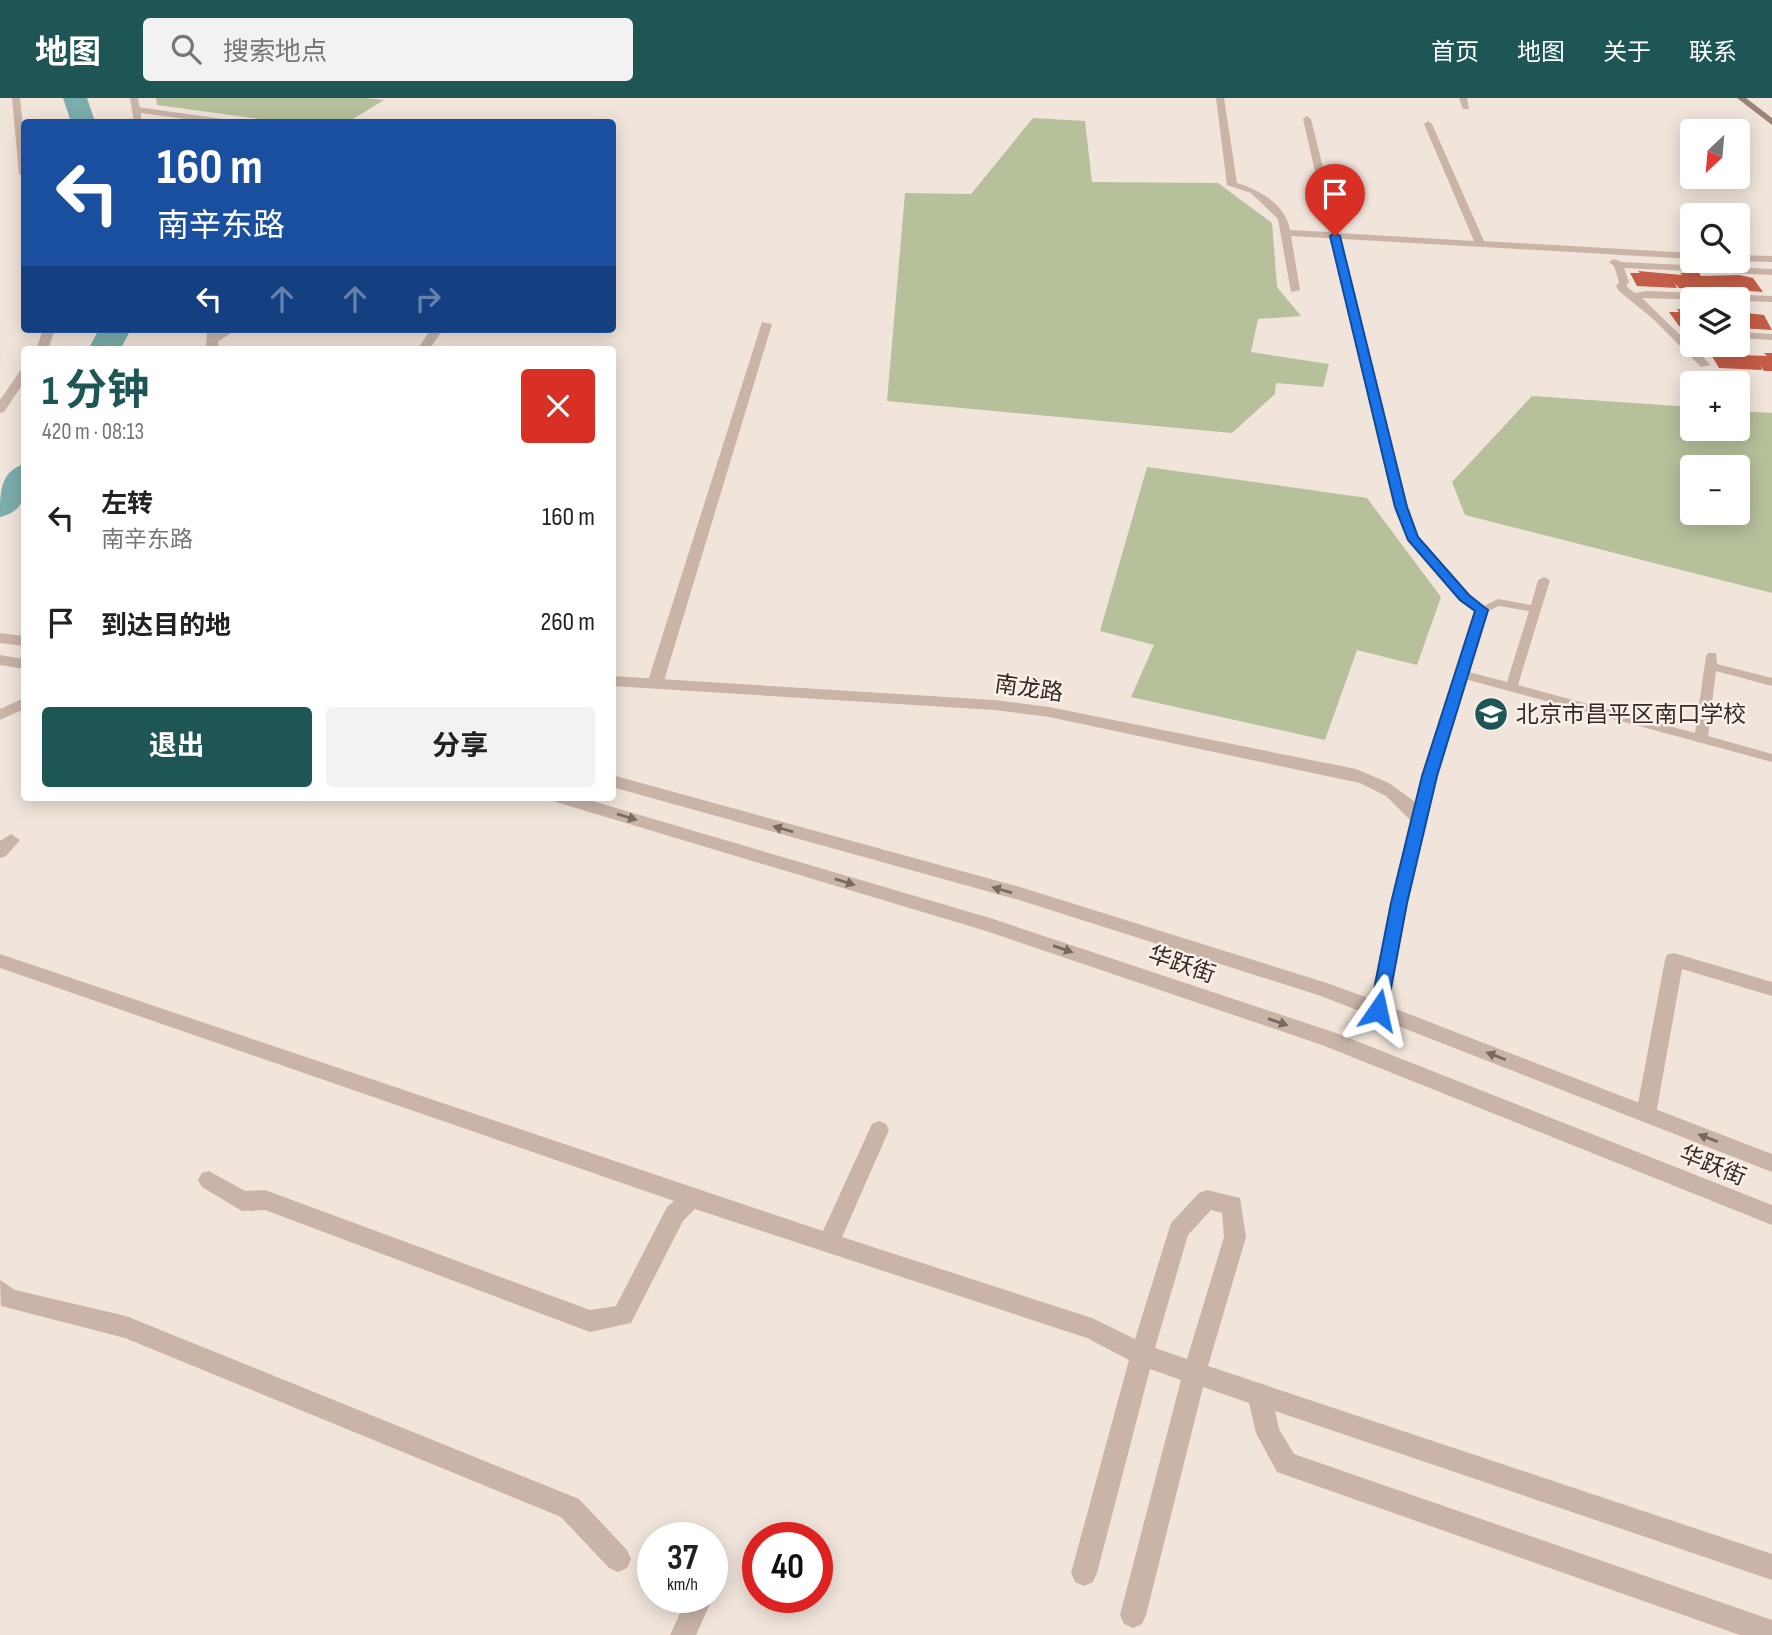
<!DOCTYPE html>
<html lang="zh">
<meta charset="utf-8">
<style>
:root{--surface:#fff;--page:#f2f2f2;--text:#222;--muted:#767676;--accent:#1e5656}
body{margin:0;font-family:"Sofia Sans Condensed","Noto Sans SC",sans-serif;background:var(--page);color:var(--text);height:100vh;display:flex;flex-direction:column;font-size:26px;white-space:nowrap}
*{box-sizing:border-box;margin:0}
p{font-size:23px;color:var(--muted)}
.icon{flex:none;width:38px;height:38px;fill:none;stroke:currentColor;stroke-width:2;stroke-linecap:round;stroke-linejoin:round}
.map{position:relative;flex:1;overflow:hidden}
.side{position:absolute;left:21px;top:248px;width:595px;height:455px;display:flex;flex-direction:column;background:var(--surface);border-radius:7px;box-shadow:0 4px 18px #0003}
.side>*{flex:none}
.banner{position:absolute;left:21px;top:21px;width:595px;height:214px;border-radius:7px;box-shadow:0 4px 18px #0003;background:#1a4fa0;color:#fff;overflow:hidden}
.needle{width:46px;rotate:206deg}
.fabs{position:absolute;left:1680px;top:21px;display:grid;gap:14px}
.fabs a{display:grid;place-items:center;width:70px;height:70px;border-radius:7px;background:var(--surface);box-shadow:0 4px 18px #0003;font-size:35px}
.speed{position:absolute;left:637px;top:1424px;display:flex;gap:14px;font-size:35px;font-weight:700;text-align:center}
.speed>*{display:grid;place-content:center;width:91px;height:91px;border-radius:50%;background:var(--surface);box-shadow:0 4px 18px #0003;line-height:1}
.speed small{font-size:18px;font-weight:400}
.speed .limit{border:10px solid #d22;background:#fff;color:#111}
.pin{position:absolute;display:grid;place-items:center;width:60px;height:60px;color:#fff;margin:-72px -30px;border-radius:50% 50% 50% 0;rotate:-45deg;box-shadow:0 0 7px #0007}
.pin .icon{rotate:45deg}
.me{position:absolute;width:77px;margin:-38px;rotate:11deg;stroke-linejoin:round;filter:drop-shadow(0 0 5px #0008)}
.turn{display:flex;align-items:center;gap:24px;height:147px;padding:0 21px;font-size:32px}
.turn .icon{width:91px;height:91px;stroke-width:2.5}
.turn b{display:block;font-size:49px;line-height:60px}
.lanes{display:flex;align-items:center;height:66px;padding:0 21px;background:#0003;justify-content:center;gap:35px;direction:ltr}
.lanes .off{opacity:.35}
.round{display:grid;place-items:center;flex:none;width:74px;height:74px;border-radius:7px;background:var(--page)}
.overview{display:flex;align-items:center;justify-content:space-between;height:119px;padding:0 21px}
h1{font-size:42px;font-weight:700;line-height:52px;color:var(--accent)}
.action{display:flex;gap:14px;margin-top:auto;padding:14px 21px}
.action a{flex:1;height:80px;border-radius:7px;background:var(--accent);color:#fff;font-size:28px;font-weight:700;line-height:80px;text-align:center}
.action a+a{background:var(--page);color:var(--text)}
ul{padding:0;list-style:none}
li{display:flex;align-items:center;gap:21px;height:105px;padding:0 21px}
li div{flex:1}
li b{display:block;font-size:26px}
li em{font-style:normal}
header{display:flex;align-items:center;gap:42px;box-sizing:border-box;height:98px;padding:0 35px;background:var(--accent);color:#fff}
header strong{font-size:33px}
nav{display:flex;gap:38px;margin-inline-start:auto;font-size:24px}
.search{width:490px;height:63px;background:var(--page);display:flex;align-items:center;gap:18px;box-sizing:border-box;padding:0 24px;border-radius:7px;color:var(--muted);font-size:26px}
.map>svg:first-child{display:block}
</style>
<header>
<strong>地图</strong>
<div class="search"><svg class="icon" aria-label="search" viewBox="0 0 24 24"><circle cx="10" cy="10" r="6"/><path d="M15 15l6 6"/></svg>搜索地点</div>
<nav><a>首页</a><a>地图</a><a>关于</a><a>联系</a></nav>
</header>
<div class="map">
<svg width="1772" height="1537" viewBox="0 0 1772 1537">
<rect width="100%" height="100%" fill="#f1e5db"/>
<g fill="#b6c09b" fill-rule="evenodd">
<polygon points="156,0 365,0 384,2 348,24 282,24 157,7"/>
<polygon points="1033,20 1085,23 1092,84 1218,85 1272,125 1277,189 1301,218 1258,221 1251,254 1329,266 1323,289 1276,285 1275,296 1232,335 887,303 905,95 971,96"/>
<path d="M1532,298L1692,309V331H1738V313L1772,315V495L1465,417L1452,384ZM1738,369V415H1692V369Z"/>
<polygon points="1147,369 1367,400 1441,499 1417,567 1357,552 1325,642 1131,599 1154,547 1100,533"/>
</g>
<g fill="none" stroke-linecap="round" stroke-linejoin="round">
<g fill="#7badac" fill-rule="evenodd">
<polygon points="63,0 87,0 95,24 71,24"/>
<polygon points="99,231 131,231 120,252 88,252"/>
<path d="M24,366C26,391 29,412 0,419C0,394 0,374 24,366Z"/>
</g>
</g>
<g fill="#c35d47">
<polygon points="1638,173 1682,177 1680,175 1699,175 1701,178 1739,177 1753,180 1763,194 1721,191 1716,188 1719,191 1679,190 1675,186 1677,190 1637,188 1630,175 1640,175"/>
<polygon points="1677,211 1692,212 1692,228 1679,228 1669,214 1679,214"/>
<polygon points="1738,214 1764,217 1772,232 1738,230"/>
<polygon points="1721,253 1738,253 1741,257 1767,258 1764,255 1772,255 1772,273 1764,273 1760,268 1762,272 1719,270 1710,255 1723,256"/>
</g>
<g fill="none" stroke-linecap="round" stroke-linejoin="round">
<polygon fill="#c9b4a7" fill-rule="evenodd" points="1544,479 1550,482 1518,587 1695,635 1706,558 1708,555 1716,555 1717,566 1772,580 1772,588 1716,573 1708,638 1772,656 1772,664 1457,579 1455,576 1457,573 1461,572 1507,584 1529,513 1499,508 1482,516 1476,512 1498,501 1531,507 1538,482"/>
<g fill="#c9b4a7" fill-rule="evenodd">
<path d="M1216,0H1224L1237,85C1260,92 1286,107 1290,132L1329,134L1303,21L1307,18L1311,21L1339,135L1474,143L1424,26L1428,23L1432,26L1484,143L1692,155V161L1291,138L1300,192L1291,194L1278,121L1251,95L1227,87Z"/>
<polygon points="1459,0 1467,0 1469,11 1463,11"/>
<polygon points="137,9 223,21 227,24 207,24 134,14 133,12"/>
<polygon points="1738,157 1772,158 1772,164 1738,163"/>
<polygon points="1614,161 1621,164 1772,171 1772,177 1624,170 1629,184 1626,188 1635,195 1647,193 1772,198 1772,204 1642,200 1711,267 1701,269 1652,220 1619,193 1616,188 1619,184 1614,168 1609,164"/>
<polygon points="762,224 772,226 663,586 660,590 650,590 647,586"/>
<polygon points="223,231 237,231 216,245 208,245 208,241"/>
<polygon points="431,231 443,231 429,252 417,252"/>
<polygon points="1738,234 1772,236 1772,242 1738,240"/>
<polygon points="11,736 20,742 6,758 0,760 0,743"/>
<polygon points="1674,855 1772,884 1772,898 1682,871 1656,1016 1653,1022 1646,1025 1639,1022 1636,1016 1665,862 1667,857"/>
<path d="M0,856L823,1133L872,1026L879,1023L886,1026L889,1032L842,1139L1092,1220L1135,1241L1171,1125L1199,1095L1207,1092L1240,1100L1246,1139L1208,1268L1772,1456V1482L1275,1313L1279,1331L1294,1356L1772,1522V1537H1740L1277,1374L1256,1335L1249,1305L1203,1289L1146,1517L1142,1526L1133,1530L1124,1526L1120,1517L1181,1282L1150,1271L1097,1475L1093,1484L1084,1488L1075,1484L1071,1475L1129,1262L1087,1240L695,1111L683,1123L631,1225L590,1234L265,1112L242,1113L202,1089L198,1082L202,1075L209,1073L245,1093L265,1092L590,1212L616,1208L667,1109L674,1103L0,870ZM1211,1112L1222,1115L1224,1139L1187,1261L1155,1250L1188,1137Z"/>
<polygon points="0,1182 15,1192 126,1218 579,1401 627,1452 631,1461 627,1470 618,1474 609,1470 561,1419 125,1240 1,1208"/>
<polygon points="687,1500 709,1500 711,1504 696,1537 670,1537"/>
</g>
<g fill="#c9b4a7" fill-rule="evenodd">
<polygon points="12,0 20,0 24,38 24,79 19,76"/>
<polygon points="130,0 138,0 142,24 134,24"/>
<polygon points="1335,135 1340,138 1408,409 1419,439 1469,497 1489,512 1437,679 1408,805 1388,908 1772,1056 1772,1074 1321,898 1019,802 612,689 612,677 1020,789 1327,885 1371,901 1410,722 1386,698 1360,685 1049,619 994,612 612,588 612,578 994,602 1049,609 1356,671 1389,685 1415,704 1474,513 1459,503 1408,443 1394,409 1330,138"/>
<polygon points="43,231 55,231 48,252 36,252"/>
<polygon points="207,231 219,231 218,252 206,252"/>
<polygon points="20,273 24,273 24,284 4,314 0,315 0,302"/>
<polygon points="0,535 24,538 24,548 0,545"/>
<polygon points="0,557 24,561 24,571 0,567"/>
<polygon points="24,600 24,611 0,622 0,611"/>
<polygon points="554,700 582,700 990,820 1336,935 1772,1107 1772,1127 1322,947 986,833 556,704"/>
</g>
<polygon fill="#9c8379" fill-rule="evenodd" points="1737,0 1746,0 1772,20 1772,27"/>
</g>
<defs><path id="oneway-solid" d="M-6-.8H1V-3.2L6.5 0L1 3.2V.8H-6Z" transform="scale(1.75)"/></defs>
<g fill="#786961">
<use href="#oneway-solid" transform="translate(627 719) rotate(17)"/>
<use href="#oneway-solid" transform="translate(783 731) rotate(-164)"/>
<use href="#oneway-solid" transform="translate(845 784) rotate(17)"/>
<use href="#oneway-solid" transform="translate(1002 792) rotate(-164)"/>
<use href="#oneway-solid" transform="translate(1063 851) rotate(19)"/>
<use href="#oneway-solid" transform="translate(1278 924) rotate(19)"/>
<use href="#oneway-solid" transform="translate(1496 958) rotate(-159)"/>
<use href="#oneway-solid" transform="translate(1708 1040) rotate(-159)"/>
</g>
<polygon fill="#1a73e8" stroke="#114b97" stroke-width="2" points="1335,135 1340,138 1407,409 1418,439 1469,497 1488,512 1437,678 1407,805 1387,912 1385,917 1372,917 1370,912 1391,805 1422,678 1475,513 1460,502 1408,442 1395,409 1330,138"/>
<defs>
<g id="school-disc" transform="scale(1.75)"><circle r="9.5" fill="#1e5656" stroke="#f9f0e7"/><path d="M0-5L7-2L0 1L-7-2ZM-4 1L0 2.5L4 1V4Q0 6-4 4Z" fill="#fff"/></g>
</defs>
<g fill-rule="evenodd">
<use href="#school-disc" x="1491" y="616"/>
</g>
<g text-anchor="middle" stroke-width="5" stroke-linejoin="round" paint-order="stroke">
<g font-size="23" fill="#362b28" stroke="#f9f0e7">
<text transform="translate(1029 590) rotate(8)" y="8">南龙路</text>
<text transform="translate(1182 866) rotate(19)" y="8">华跃街</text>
<text transform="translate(1713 1067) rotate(22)" y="8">华跃街</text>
</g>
<g font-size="23" fill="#362b28" stroke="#f9f0e7" text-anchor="start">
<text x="1516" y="624">北京市昌平区南口学校</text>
</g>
</g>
</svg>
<div class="fabs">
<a><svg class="needle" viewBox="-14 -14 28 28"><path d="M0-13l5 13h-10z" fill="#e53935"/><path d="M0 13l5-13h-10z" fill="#767676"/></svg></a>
<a><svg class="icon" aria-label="search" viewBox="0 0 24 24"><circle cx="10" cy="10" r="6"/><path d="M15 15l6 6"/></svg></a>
<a><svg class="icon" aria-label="layers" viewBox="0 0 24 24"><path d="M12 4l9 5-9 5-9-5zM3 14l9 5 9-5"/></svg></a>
<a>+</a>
<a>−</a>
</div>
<div class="speed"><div>37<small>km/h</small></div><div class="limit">40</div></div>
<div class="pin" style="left:1335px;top:138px;background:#d93025"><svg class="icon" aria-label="arrive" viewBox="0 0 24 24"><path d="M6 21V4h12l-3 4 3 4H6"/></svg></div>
<svg class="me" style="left:1378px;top:912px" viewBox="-20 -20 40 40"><path d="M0-17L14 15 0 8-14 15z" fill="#1a73e8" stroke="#fff" stroke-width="4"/></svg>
<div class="banner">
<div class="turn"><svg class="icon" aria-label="left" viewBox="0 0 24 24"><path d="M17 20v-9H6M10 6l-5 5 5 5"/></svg><div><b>160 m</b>南辛东路</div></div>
<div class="lanes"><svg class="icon" aria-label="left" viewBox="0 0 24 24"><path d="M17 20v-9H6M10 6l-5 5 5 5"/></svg><svg class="icon off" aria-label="ahead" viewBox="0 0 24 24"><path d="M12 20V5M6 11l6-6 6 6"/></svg><svg class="icon off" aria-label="ahead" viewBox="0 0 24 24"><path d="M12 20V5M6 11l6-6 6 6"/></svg><svg class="icon off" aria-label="right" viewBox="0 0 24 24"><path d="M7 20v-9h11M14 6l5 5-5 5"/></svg></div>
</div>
<section class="side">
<div class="overview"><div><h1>1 分钟</h1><p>420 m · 08:13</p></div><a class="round" style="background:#d93025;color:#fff"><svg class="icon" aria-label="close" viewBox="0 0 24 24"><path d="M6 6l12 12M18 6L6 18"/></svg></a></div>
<ul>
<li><svg class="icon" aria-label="left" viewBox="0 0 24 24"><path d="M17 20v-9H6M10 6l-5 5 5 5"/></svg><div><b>左转</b><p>南辛东路</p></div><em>160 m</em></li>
<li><svg class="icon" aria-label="arrive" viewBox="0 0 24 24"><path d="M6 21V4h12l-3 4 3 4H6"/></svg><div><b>到达目的地</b></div><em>260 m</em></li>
</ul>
<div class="action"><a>退出</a><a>分享</a></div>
</section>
</div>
